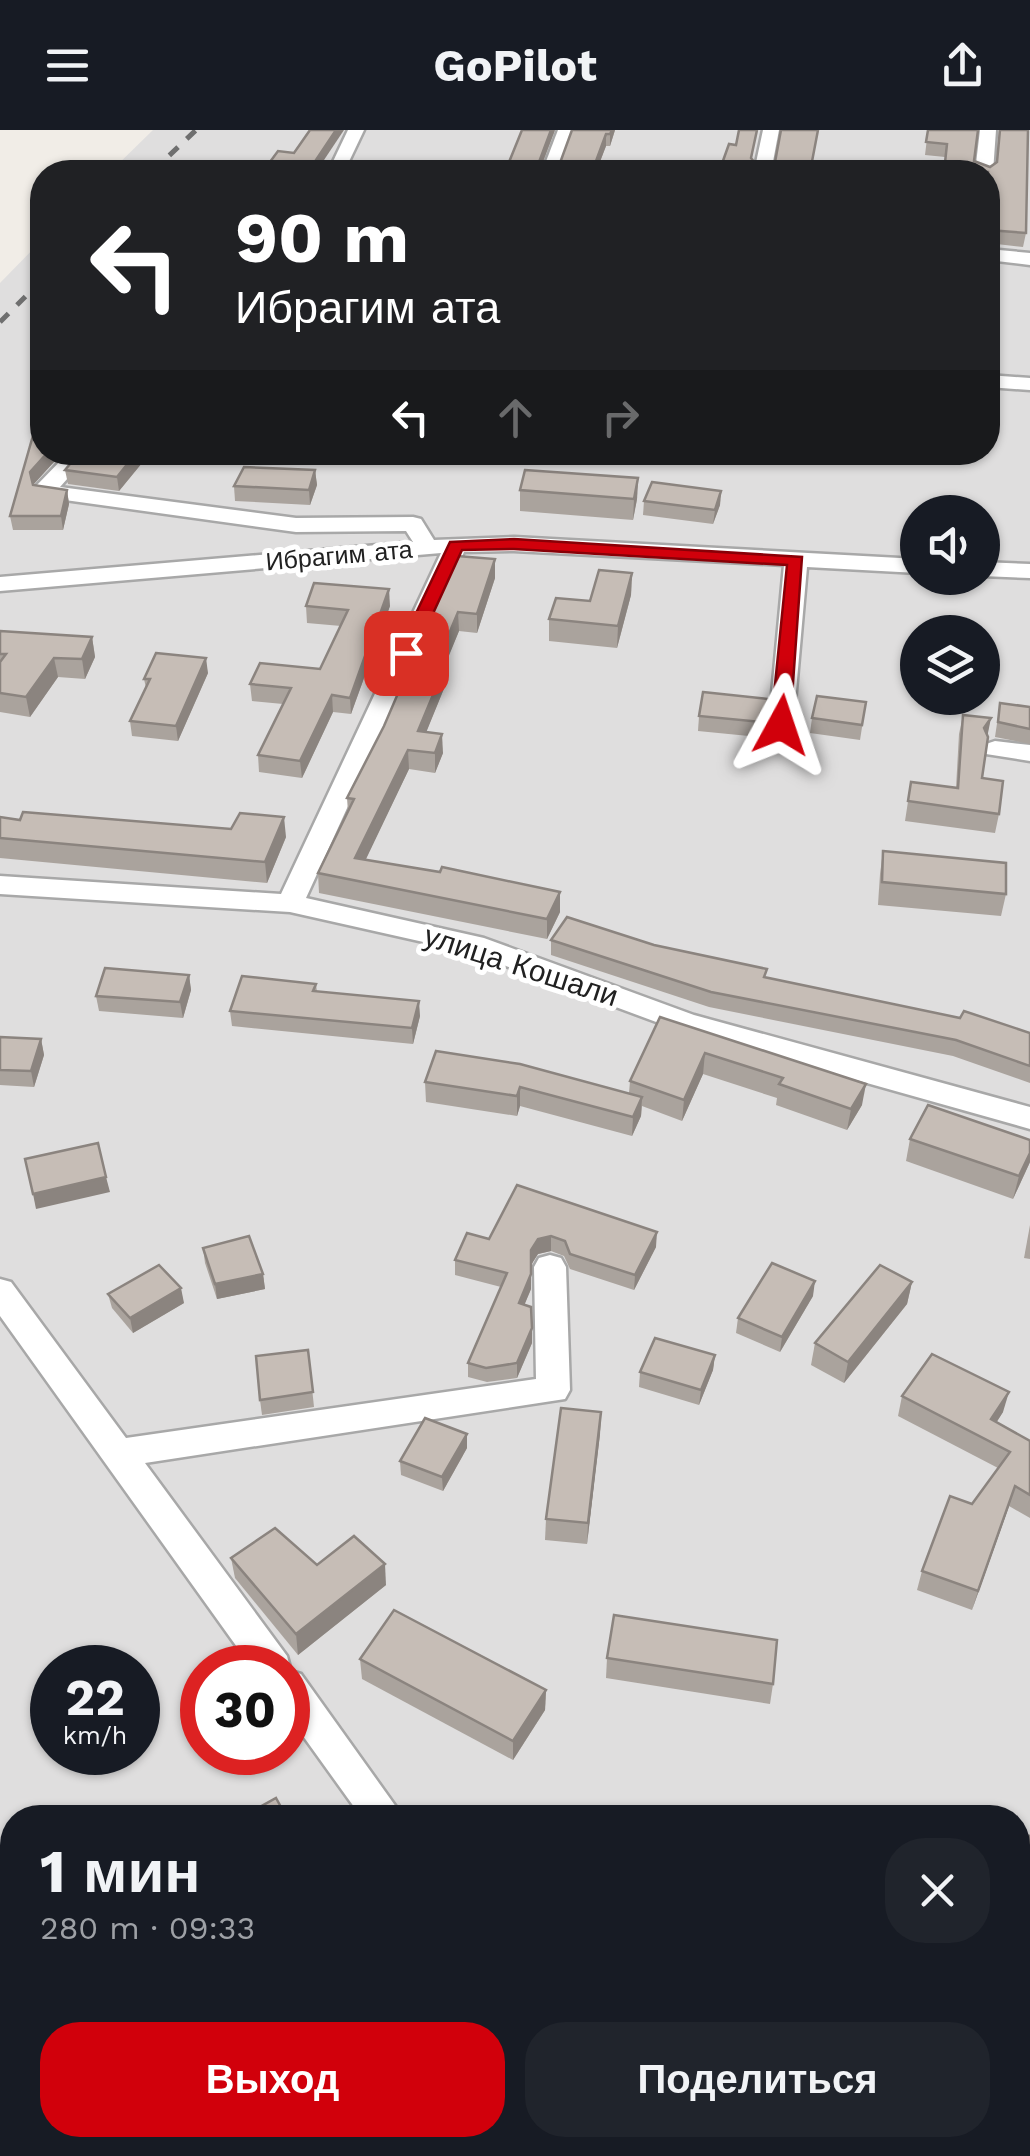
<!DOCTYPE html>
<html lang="ru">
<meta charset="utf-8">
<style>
:root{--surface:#171b24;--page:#20242c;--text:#f1f3f6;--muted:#9ea1a6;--accent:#d1000b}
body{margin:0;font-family:"Work Sans",sans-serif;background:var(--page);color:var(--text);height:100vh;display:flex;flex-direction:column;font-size:38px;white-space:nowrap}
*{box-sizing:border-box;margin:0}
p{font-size:32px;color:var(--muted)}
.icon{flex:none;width:55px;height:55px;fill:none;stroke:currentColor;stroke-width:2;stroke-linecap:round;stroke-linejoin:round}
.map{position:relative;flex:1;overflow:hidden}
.details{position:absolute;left:0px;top:1675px;width:1030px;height:352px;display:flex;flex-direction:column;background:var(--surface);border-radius:40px 40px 0 0;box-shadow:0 2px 8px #0004}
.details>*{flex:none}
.hud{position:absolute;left:30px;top:30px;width:970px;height:305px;border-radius:40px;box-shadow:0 2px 8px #0004;background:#202124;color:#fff;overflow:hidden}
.fabs{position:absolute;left:900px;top:365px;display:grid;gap:20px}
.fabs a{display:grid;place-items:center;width:100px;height:100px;border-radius:50%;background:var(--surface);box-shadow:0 2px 8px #0004;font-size:50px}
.speed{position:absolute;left:30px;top:1515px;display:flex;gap:20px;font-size:50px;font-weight:700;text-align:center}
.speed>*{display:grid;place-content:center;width:130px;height:130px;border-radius:50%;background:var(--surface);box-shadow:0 2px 8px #0004;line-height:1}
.speed small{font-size:25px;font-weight:400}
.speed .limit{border:15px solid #d22;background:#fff;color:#111}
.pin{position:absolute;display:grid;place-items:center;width:85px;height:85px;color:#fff;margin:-42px;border-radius:20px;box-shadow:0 5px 15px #0006}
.me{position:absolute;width:110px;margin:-55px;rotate:5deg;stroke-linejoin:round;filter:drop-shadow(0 0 8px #0008)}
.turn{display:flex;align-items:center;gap:35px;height:210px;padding:0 40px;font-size:45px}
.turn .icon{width:130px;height:130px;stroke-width:2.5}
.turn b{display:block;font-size:70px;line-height:85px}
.lanes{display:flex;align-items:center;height:95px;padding:0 40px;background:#0003;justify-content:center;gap:50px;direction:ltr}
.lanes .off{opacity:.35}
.round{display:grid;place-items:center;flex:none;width:105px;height:105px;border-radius:40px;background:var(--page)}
.headline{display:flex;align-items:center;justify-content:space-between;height:170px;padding:0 40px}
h1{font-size:60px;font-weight:700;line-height:75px}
.cta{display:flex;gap:20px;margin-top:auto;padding:20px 40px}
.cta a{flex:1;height:115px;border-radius:40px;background:var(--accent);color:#fff;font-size:40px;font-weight:700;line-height:115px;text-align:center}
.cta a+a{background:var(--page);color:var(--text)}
header{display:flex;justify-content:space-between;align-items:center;height:130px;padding:0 40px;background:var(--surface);font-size:45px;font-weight:700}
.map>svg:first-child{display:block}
</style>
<header><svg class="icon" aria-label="menu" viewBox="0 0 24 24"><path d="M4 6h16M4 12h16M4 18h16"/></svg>GoPilot<svg class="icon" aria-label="share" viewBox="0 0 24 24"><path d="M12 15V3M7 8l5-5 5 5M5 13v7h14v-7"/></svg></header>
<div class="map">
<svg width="1030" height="2026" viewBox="0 0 1030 2026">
<rect width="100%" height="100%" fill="#f1ede7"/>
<path fill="#dfdede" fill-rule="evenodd" d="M153,0H1030V2026H0V153L42,110V322H988V42H110ZM918,382H982V448H918ZM918,502H982V568H918ZM52,1538H138V1622H52ZM202,1538H288V1622H202ZM12,1688H1018V2015H12Z"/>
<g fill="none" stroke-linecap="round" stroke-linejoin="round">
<g stroke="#a8a8a8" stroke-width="5">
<g id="minor">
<polygon points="348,0 364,0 344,42 328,42"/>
<polygon points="558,0 574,0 558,42 542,42"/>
<polygon points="763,0 779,0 771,42 754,42"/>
<polygon points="980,0 996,0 993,42 988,46 988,42 975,42"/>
<polygon points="988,119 1030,123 1030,135 988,130"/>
<polygon points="988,245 1030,248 1030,260 988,257"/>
<polygon points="69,322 91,322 60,357 296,388 413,387 421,389 434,410 514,407 918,429 918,443 807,437 793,595 781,602 769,595 784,435 514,421 464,422 306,768 484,808 694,885 1030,977 1030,999 675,899 468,822 290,782 0,764 0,746 281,764 441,423 0,461 0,447 413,412 406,401 296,402 36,366 36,356"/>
<polygon points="982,432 1030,434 1030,448 982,446"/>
<polygon points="995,611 1030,615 1030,631 986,624 983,619 986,614"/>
<polygon points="550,1125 561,1128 566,1137 570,1260 565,1269 145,1333 287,1526 291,1541 301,1544 404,1688 362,1688 288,1585 288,1538 252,1538 0,1186 0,1149 11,1152 126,1308 536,1249 534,1137 539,1128"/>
<polygon points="1030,1963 1030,2005 1018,2010 1018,1968"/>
<polygon points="734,2015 791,2015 796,2026 738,2026"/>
<polygon points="910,2015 975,2015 971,2026 905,2026"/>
</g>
</g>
<use href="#minor" fill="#fff" fill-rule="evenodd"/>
<g stroke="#6f6f6f" stroke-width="5" stroke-dasharray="12 12" stroke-linecap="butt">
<polyline points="152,42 196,0"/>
<polyline points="0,192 42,150"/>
</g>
</g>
<g fill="#aaa39d">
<polygon points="555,0 543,32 560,33 572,0 615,0 610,16 606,16 596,42 505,42"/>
<polygon points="928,0 974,31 990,37 996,33 999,0 1028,0 1026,103 1023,117 988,113 988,42 945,27 925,25"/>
<polygon points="42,322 63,322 33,355 67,360 69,374 63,400 13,400 10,386"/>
<polygon points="80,322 151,322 119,361 68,354 65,340"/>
<polygon points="315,340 317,355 310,375 235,371 234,356"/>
<polygon points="638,348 637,369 633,390 520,381 520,360"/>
<polygon points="721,361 720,375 713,394 643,385 644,371"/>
<polygon points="457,426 495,429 495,448 477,503 459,501 444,536 445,556 426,602 443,623 435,643 409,639 365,730 560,762 560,782 547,809 319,763 318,743 348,682 347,668 384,596"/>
<polygon points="632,443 631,465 617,518 549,511 549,489 590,471"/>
<polygon points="306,476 390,476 351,584 333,582 302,648 259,642 258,625 283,574 252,571 250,554 320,539 341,496 307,493"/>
<polygon points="0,501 92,507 95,527 85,549 58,547 30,587 0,582"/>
<polygon points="208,543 178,611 132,606 130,591 146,558 144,549"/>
<polygon points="866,572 860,610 810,603 812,588"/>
<polygon points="1000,573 1030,577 1030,614 995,607"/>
<polygon points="767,580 773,586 770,608 698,601 699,586"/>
<polygon points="963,585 987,606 982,648 999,684 995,703 905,691 911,652 956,658 959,604"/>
<polygon points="0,687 20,690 286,707 267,753 0,728"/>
<polygon points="883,721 1006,764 1001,786 878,775 880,744"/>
<polygon points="551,810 654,815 766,847 1030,903 1030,953 953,926 709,877 551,825"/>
<polygon points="189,845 191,860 183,888 99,881 96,866"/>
<polygon points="316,854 317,862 420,886 413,914 232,896 230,881"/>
<polygon points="660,887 862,975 847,1000 776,975 777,968 703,944 682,991 642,976 641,986 632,1006 520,976 517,986 426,972 425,952 629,963 630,951"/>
<polygon points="0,907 41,909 44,925 34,957 0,955"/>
<polygon points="910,1009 1030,1010 1030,1032 1013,1069 906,1031"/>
<polygon points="517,1055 656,1117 634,1160 570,1139 564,1126 551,1121 538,1124 531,1135 531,1159 524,1175 532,1213 517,1248 487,1252 468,1247 468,1233 501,1157 455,1145 455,1130 489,1109"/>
<polygon points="1030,1095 1030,1129 1024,1128"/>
<polygon points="203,1118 263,1144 265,1159 217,1169 205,1133"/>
<polygon points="912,1152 907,1174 844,1253 811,1235 815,1213"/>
<polygon points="108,1164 184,1173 133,1203 112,1178"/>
<polygon points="813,1166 780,1222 736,1203 738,1188"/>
<polygon points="308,1220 314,1277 262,1285 260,1270"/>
<polygon points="715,1225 713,1240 699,1275 639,1257 640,1242"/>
<polygon points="902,1266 1003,1282 996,1293 1030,1311 1030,1388 1009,1376 972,1480 917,1460 922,1441 998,1338 898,1286"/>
<polygon points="601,1282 600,1304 587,1414 545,1410 546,1389"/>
<polygon points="467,1318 443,1361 401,1345 400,1331"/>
<polygon points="231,1428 317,1435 386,1455 298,1525 235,1448"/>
<polygon points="607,1528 773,1554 770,1574 606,1548"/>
<polygon points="360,1529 546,1560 545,1580 513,1630 362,1549"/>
<polygon points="1018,1703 1030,1706 1030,1809 1018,1806"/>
<polygon points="558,2015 632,2015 639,2026 564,2026"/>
</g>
<g fill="#8b847f">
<polygon points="336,0 344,0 316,42 308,42"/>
<polygon points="551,0 555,0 539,42 539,32"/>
<polygon points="612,0 615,0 610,16 610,4"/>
<polygon points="606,4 606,16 596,42 592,42"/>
<polygon points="48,322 63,322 32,356 30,342"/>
<polygon points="137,322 151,322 119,361 117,347"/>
<polygon points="315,340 317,355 310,375 309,360"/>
<polygon points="638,348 637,369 633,390 634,369"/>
<polygon points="67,360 69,374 63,400 61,386"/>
<polygon points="721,361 720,375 713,394 715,380"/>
<polygon points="495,429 495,448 477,503 477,484"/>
<polygon points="632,443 631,465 617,518 618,496"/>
<polygon points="389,459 390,476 351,584 350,568"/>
<polygon points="458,482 459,501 437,555 436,535"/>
<polygon points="92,507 95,527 85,549 82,529"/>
<polygon points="54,528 58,547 30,587 26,567"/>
<polygon points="206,528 208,543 178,611 176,596"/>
<polygon points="445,536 445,556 419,620 418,601"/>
<polygon points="332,565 333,582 302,648 300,631"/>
<polygon points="991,588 987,608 984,598"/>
<polygon points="442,604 443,623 435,643 435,623"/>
<polygon points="408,620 409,639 357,748 355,728"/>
<polygon points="284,687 286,707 267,753 265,732"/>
<polygon points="560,762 560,782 547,809 547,789"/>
<polygon points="189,845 191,860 183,888 180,872"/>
<polygon points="419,871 420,886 413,914 412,898"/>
<polygon points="41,909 44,925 34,957 31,941"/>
<polygon points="705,923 703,944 682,991 684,970"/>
<polygon points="866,954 862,975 847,1000 851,979"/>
<polygon points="520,957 520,976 517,986 517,966"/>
<polygon points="642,967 641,986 632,1006 633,987"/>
<polygon points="1030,1023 1030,1032 1013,1069 1019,1046"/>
<polygon points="106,1047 110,1062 36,1079 33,1064"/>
<polygon points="657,1102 656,1117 634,1160 635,1145"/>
<polygon points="551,1106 551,1121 538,1124 531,1135 531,1120 538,1109"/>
<polygon points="263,1144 265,1159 217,1169 215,1154"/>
<polygon points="531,1144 531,1159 519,1188 519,1173"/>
<polygon points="815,1151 813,1166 780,1222 782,1207"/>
<polygon points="912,1152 907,1174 844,1253 848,1232"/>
<polygon points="181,1158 184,1173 133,1203 130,1188"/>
<polygon points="532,1198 532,1213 517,1248 517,1233"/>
<polygon points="715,1225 713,1240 699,1275 701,1260"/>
<polygon points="1009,1262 1003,1282 985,1310 991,1289"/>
<polygon points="601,1282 600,1304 587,1414 588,1393"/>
<polygon points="467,1304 467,1318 443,1361 442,1347"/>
<polygon points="1015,1356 1009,1376 972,1480 978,1461"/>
<polygon points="385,1434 386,1455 298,1525 296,1504"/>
<polygon points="546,1560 545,1580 513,1630 513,1611"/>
</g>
<g fill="#c6bdb6" stroke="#8b847f" stroke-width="2.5">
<polygon points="310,0 336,0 308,42 264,40 278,21 294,23"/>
<polygon points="522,0 551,0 539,32 560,33 572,0 612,0 610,4 606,4 592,42 505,42"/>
<polygon points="739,0 757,0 751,28 755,33 775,32 781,0 818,0 810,42 719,42 729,14 736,15"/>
<polygon points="928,0 978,0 974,31 990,37 997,32 1000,0 1028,0 1026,103 988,100 988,42 944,42 947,14 926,12"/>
<polygon points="42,293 42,322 48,322 30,342 33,355 67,360 61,386 10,386 34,302"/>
<polygon points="80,322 137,322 117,347 65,340"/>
<polygon points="244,337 315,340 309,360 234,356"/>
<polygon points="525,340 638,348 634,369 520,360"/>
<polygon points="652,352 721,361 715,380 644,371"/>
<polygon points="457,426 495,429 477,484 458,482 436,535 445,536 418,601 442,604 435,623 408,620 355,728 440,742 442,737 560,762 547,789 318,743 354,669 347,668 384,596"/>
<polygon points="599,440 632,443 618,496 549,489 556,468 590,471"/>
<polygon points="314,453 389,459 350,568 332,565 300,631 258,625 291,558 250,554 260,533 320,539 348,480 306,476"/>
<polygon points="0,501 92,507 82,529 54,528 26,567 0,563 0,532 6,524 0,524"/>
<polygon points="156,523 206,528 176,596 130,591 150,549 144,549"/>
<polygon points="703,562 768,569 767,580 773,586 772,593 699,586"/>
<polygon points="817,566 866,572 862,595 812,588"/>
<polygon points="1000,573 1030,577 1030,599 998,592"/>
<polygon points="963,585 991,588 984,598 988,607 982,648 1003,651 999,684 908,671 911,652 958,658"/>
<polygon points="23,682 231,699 240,683 284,687 265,732 0,708 0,687 20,690"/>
<polygon points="883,721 1006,733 1006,764 882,752"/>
<polygon points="567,787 654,815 767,839 764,847 960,888 964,881 1030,903 1030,936 956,910 711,862 551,810"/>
<polygon points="105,838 189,845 180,872 96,866"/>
<polygon points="242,846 316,854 313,861 419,871 412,898 230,881"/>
<polygon points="660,887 866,954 851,979 779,954 783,948 705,923 684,970 630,951"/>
<polygon points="0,907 41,909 31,941 0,940"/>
<polygon points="436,921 520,934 642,967 633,987 520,957 517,966 425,952"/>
<polygon points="928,975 1030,1010 1030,1023 1019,1046 910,1009"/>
<polygon points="98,1013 106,1047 33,1064 25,1029"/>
<polygon points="517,1055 657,1102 635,1145 570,1124 565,1111 551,1106 538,1109 531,1120 531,1144 519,1173 531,1177 532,1198 517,1233 486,1238 468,1233 507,1143 455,1130 467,1103 489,1109"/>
<polygon points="249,1106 263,1144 215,1154 203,1118"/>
<polygon points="772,1133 815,1151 782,1207 738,1188"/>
<polygon points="159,1135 181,1158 130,1188 108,1164"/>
<polygon points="880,1135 912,1152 848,1232 815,1213"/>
<polygon points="655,1208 715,1225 701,1260 640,1242"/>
<polygon points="308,1220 313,1262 260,1270 256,1226"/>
<polygon points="932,1224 1009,1262 991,1289 1030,1311 1030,1365 1015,1356 978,1461 922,1441 950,1366 972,1374 1010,1322 902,1266"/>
<polygon points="561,1278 601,1282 588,1393 546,1389"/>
<polygon points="425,1288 467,1304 442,1347 400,1331"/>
<polygon points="275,1398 317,1435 354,1406 385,1434 296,1504 231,1428"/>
<polygon points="394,1480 546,1560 513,1611 360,1529"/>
<polygon points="614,1485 777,1510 773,1554 607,1528"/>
<polygon points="276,1668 287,1688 240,1688"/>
<polygon points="1018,1703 1030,1706 1030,1789 1018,1786"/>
<polygon points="402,2015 438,2015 442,2026 405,2026"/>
<polygon points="571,2015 632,2015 639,2026 577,2026"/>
<polygon points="679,2015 703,2015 716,2026 662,2026"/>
</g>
<polygon fill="#d1000b" stroke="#880007" stroke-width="2.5" points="514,409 802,427 790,595 781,600 771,595 787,435 514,419 462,420 415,523 400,527 397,523 450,412"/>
<g text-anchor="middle" stroke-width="10" stroke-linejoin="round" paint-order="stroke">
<g font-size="25" fill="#212121" stroke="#fff">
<text transform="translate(339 425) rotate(-5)" y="9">Ибрагим ата</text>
</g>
<g font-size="30" fill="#212121" stroke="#fff">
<text transform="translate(521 836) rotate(18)" y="10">улица Кошали</text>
</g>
</g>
</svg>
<div class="fabs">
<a><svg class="icon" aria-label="sound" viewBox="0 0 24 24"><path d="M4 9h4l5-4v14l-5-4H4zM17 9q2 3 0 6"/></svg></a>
<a><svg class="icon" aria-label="layers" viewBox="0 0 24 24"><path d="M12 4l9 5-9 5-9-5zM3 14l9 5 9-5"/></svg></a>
</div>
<div class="speed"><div>22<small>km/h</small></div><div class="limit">30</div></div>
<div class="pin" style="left:406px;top:523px;background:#d93025"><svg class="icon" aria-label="arrive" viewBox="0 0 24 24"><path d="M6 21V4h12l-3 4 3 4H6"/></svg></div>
<svg class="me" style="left:781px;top:595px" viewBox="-20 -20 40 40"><path d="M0-17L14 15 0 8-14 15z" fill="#d1000b" stroke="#fff" stroke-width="4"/></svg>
<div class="hud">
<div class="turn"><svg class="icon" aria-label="left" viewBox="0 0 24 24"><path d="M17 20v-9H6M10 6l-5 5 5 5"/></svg><div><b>90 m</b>Ибрагим ата</div></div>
<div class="lanes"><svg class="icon" aria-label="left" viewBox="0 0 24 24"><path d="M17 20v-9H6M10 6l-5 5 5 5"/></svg><svg class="icon off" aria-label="ahead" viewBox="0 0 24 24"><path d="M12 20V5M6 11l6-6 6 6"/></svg><svg class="icon off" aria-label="right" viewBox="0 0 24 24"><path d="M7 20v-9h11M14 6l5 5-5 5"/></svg></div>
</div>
<section class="details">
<div class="headline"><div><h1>1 мин</h1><p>280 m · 09:33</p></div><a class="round"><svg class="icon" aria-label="close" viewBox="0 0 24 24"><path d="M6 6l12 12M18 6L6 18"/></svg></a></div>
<div class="cta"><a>Выход</a><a>Поделиться</a></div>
</section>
</div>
